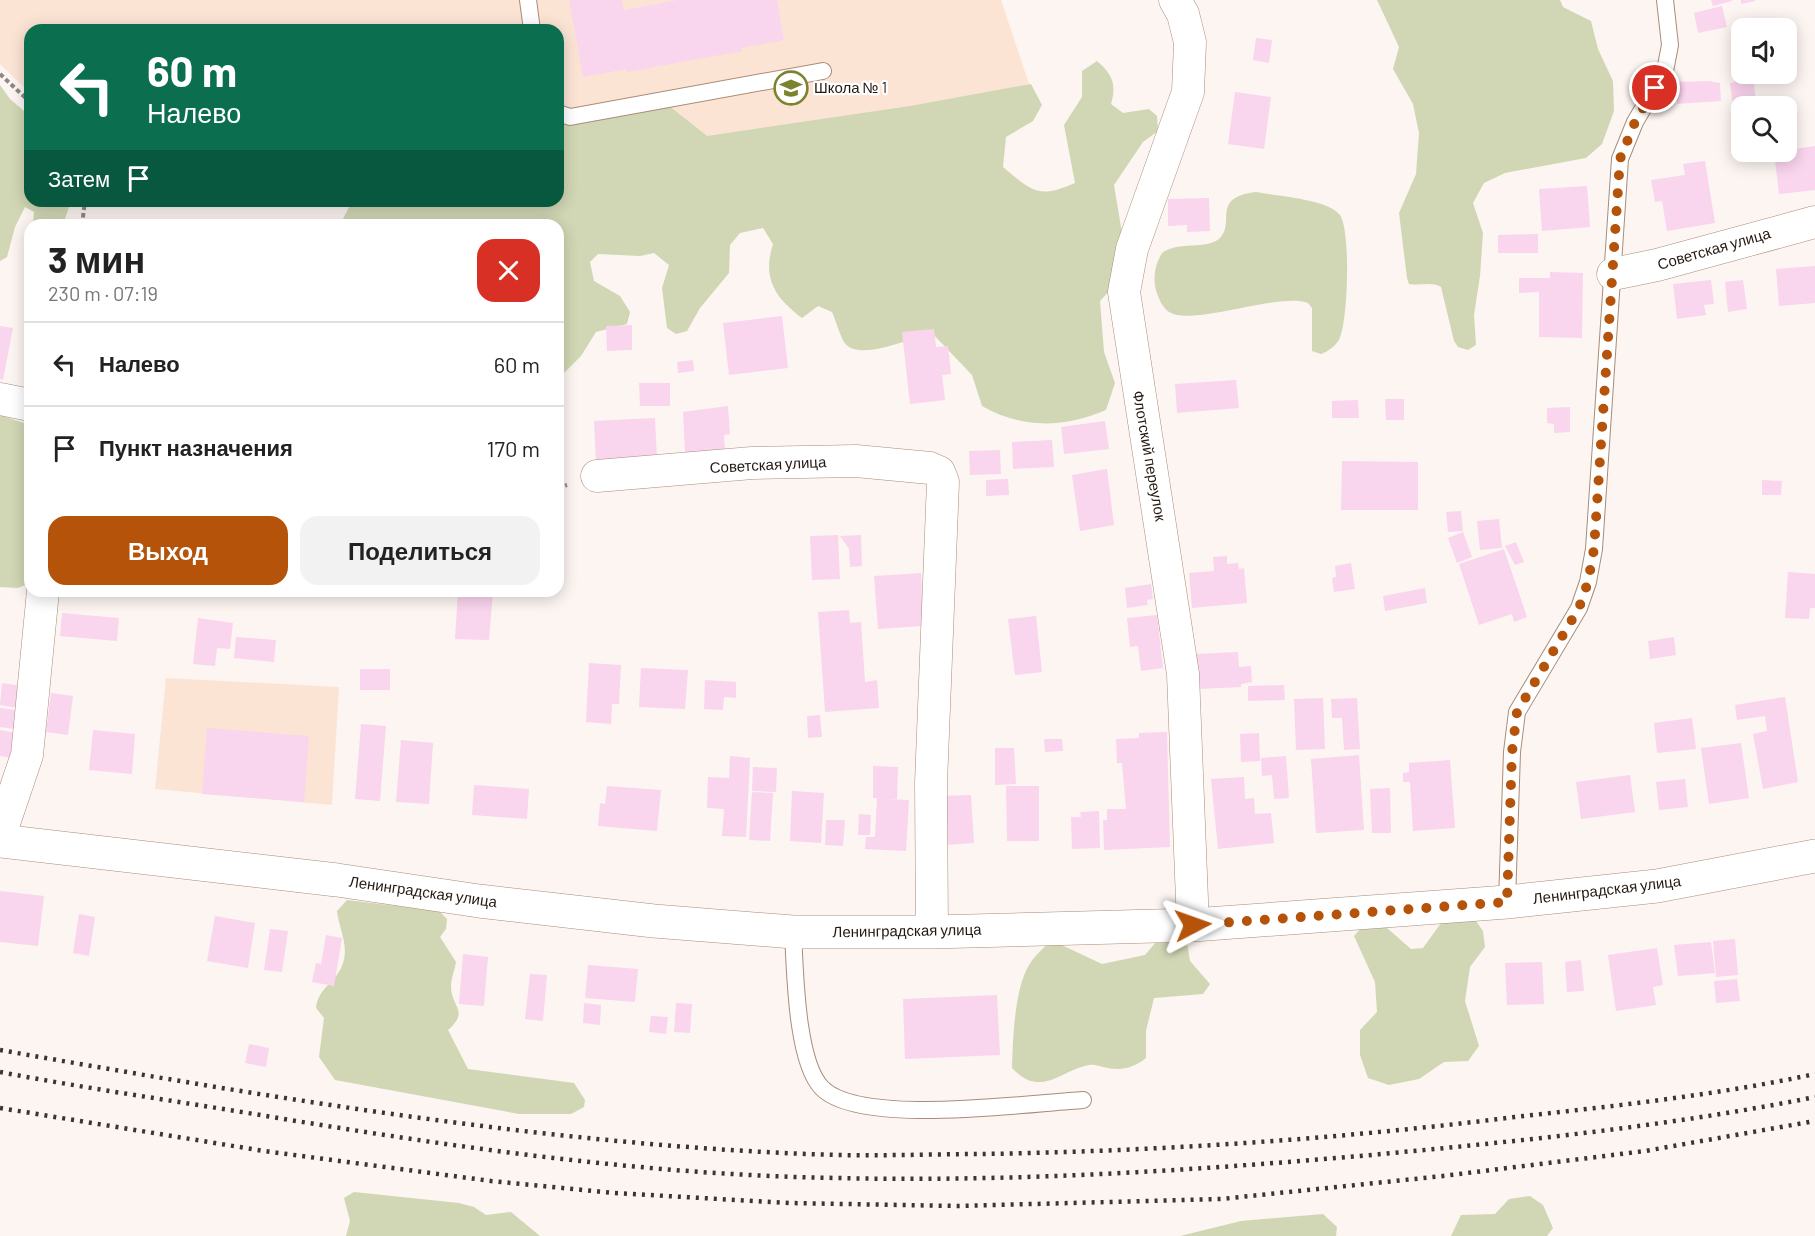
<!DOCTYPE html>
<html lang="ru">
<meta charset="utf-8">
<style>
:root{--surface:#fff;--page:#f2f2f2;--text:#222;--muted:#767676;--line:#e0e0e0;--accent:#b45309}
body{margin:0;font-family:Barlow,sans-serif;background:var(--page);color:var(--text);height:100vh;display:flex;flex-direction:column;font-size:22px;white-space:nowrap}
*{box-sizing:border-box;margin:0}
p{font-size:20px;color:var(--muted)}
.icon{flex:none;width:33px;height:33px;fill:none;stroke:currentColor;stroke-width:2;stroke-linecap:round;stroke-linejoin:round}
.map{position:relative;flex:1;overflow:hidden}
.drawer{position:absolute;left:24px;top:219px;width:540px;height:378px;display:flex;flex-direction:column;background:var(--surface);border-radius:18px;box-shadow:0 3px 15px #0003}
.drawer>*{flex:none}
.banner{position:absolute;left:24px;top:24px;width:540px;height:183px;border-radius:18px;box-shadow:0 3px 15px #0003;background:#0b6e4f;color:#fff;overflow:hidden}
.tools{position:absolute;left:1731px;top:18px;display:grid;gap:12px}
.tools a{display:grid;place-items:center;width:66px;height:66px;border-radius:12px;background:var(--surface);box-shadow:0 3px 15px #0003;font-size:30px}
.pin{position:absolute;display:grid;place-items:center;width:51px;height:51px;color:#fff;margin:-26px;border:3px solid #fff;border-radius:50%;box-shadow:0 2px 6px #0007}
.me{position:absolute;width:66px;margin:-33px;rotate:86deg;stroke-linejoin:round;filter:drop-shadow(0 0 4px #0008)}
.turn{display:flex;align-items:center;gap:21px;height:126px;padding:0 24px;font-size:27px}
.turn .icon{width:78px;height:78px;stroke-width:2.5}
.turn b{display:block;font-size:42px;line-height:51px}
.then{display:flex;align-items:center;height:57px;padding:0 24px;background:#0003;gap:12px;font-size:22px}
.round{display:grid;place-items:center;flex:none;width:63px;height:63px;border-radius:18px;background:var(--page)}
.overview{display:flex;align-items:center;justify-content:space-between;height:102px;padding:0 24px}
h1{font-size:36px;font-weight:700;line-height:45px}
.cta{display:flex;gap:12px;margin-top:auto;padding:12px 24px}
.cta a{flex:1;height:69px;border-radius:18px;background:var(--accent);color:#fff;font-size:24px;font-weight:700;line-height:69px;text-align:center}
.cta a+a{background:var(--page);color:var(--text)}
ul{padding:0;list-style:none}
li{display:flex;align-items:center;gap:18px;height:84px;padding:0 24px;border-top:2px solid var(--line)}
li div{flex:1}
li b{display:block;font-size:22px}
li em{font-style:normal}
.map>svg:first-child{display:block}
</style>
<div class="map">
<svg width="1815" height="1236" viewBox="0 0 1815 1236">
<rect width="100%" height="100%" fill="#fcf5f1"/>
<g fill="#fce4d5">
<polygon points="0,0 1001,0 1030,87 558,174 558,30 30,30 30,93 0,64"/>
<polygon points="166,678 339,687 332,805 155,789"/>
</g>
<g fill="#d1d7b4">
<path d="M1377,0H1560L1563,7L1591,21L1598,49L1613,81L1614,111L1602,144L1586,158L1505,173L1484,183L1473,203L1483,233L1480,276L1474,315L1476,345L1468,350L1458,347L1454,341L1441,287C1432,281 1420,286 1409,284L1407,278L1399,213L1416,174L1419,133L1413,104L1393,69L1399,47Z"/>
<path d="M1097,61C1112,74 1117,84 1111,104L1123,113L1149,109L1157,116L1158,131L1143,142L1114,185L1124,245V275L1100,301L1104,352L1115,383L1106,410C1064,428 1022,429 982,406L972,375L931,332C912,338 857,363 844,342C839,333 836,321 832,312L818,306L802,318C775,297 762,279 773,244L763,228L740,233L730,245L729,273L700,308L687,331L676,334L667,328L662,288L669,265L654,253L640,256L598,254L590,262L594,281L620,296L630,312L627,324L596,332L581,356L558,379V225H340L350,205L357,201H558V116L663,101L707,136L910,106L1031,84L1042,105L1033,121L1006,137L1003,167C1033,192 1038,199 1075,183L1064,125L1082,97V71Z"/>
<polygon points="0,85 10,99 30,116 30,201 71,201 63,225 33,225 34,212 25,207 15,227 7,257 0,261"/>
<path d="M1256,192C1276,196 1328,199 1340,215C1351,231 1348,323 1339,340C1334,347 1329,351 1321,354L1312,351V308L1308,303C1278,292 1193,327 1169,312C1163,308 1159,300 1157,293C1152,280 1155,264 1162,253C1179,240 1206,251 1220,238C1236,221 1210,198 1256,192Z"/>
<polygon points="0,415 30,425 30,583 18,588 0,587"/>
<path d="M347,900L439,911L447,919L446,929L440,937L456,962C455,969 451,979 451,986C451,1007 470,1011 448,1030L468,1069L574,1083L585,1100L584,1107L571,1114H519L335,1080L319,1057L324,1018L316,1008C318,988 335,983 342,966C350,947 339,929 337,911Z"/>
<polygon points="1476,921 1483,931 1485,947 1470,967 1465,1001 1479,1046 1468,1061 1444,1062 1419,1079 1389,1085 1368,1078 1360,1055 1360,1030 1377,1012 1375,982 1354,936 1362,927 1387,928 1411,949 1423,948 1441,923"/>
<path d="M1161,936L1180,937L1187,942L1190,961L1210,984L1203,994L1154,998L1146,1031V1058C1132,1069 1120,1071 1103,1067C1099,1066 1093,1064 1089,1065C1061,1070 1041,1099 1012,1068C1013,1039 1014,991 1029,965C1034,956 1044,948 1051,940L1102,964L1145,955Z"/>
<polygon points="354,1192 459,1203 474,1207 486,1215 511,1212 540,1236 346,1236 350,1221 344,1198"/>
<polygon points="1530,1196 1543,1205 1553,1228 1547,1236 1451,1236 1461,1215 1495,1214 1509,1199"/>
<polygon points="1323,1214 1337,1227 1336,1236 1180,1236 1241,1221"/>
</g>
<g fill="#fad5ee">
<polygon points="569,0 622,0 624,10 678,0 777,0 784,40 741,48 742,51 627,72 626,69 583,77"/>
<polygon points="1711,0 1732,0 1732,1 1713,6"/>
<polygon points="1741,0 1755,0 1755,1 1741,4"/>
<polygon points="1722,6 1727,27 1698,33 1694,13"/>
<polygon points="1256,38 1272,40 1269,63 1253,60"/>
<polygon points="1742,64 1742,74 1753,74 1756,103 1733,106 1730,83 1735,82 1733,65"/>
<polygon points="1709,81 1720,83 1721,101 1677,104 1676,82"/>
<polygon points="1235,92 1271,97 1264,149 1228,144"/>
<polygon points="1815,146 1815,190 1779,194 1774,152"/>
<polygon points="1705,161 1715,223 1667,231 1662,201 1655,202 1651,180 1685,175 1683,164"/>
<polygon points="1587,186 1590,227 1542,231 1539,189"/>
<polygon points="1209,198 1210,231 1187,232 1187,225 1168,226 1168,199"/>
<polygon points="1538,234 1538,253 1498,253 1498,235"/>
<polygon points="1815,266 1815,303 1779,306 1776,269"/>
<polygon points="1550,272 1583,273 1582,338 1539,337 1539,292 1519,293 1519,278 1550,278"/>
<polygon points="1711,280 1714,304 1704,305 1706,315 1677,319 1673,284"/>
<polygon points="1743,280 1747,309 1728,312 1725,282"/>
<polygon points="782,316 788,368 729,375 723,323"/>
<polygon points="632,325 632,350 607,351 606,326"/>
<polygon points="0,326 13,328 3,380 0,379"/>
<polygon points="934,329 936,347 948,346 951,374 942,375 945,400 910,404 902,332"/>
<polygon points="693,360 694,371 678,373 677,362"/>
<polygon points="1236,380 1239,408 1177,413 1175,384"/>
<polygon points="639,383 670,383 670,406 640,406"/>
<polygon points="1385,399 1404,399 1404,420 1386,420"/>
<polygon points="1358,400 1359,418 1332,418 1332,401"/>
<polygon points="728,406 730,434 724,435 725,450 685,454 683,412"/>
<polygon points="1570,407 1570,432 1554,433 1554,424 1547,423 1547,408"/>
<polygon points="655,418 657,459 596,462 594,421"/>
<polygon points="1105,421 1109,449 1064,454 1061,427"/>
<polygon points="1052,440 1054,467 1013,469 1012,442"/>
<polygon points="1000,450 1001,474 970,475 969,451"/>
<polygon points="1342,461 1418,462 1418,510 1341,510"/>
<polygon points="1107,469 1114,525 1080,531 1072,475"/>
<polygon points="1008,479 1009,495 986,496 986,480"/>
<polygon points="1762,480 1782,481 1781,495 1762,495"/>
<polygon points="1461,511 1463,531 1448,532 1446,512"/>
<polygon points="1499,519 1502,548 1480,550 1477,521"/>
<polygon points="1463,532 1472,557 1457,563 1448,538"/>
<polygon points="838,535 840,579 812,580 810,536"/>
<polygon points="861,535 862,566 850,567 849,549 840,536"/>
<polygon points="1516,542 1524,562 1515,565 1505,546"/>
<polygon points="1504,549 1527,617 1514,622 1512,614 1479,625 1459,564"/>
<polygon points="1227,556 1227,564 1238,563 1239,569 1244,568 1247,603 1192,608 1189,573 1214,571 1213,557"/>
<polygon points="1351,563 1355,589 1334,592 1332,578 1336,577 1335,566"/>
<polygon points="1788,572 1815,574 1815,608 1810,608 1809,619 1785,618"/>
<polygon points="921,573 923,626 878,629 874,576"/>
<polygon points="1151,584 1153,599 1147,600 1148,605 1127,608 1125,588"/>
<polygon points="1425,588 1427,603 1385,611 1383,596"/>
<polygon points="458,591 493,591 489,640 455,639"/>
<polygon points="849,610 850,623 861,622 865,682 877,680 879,708 825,712 818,612"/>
<polygon points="62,613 119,618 117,641 60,636"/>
<polygon points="1157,615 1163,668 1141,671 1138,646 1130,647 1127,618"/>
<polygon points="1036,616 1042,672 1015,675 1008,619"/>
<polygon points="198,618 233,623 230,649 217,648 215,666 193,664"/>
<polygon points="236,637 276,640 274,662 234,658"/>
<polygon points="1674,637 1676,655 1650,659 1648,641"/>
<polygon points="1238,652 1239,667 1251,666 1252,682 1241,684 1241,687 1198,689 1196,654"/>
<polygon points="589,663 621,665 619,704 612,704 611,724 586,722"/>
<polygon points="641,668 688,670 685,709 639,707"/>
<rect x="360" y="669" width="30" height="21"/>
<polygon points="705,680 736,682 736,698 724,697 723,710 704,709"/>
<polygon points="2,683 22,686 18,708 0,705"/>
<polygon points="1284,685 1285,700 1248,701 1248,686"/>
<polygon points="51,693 73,696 68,735 46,732"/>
<polygon points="1785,697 1798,782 1763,789 1753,734 1767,731 1765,716 1737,720 1735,705"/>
<polygon points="1323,698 1325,749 1296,750 1294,699"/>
<polygon points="1357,698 1360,749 1344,750 1342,718 1332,718 1331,699"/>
<polygon points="0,708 17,710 14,729 0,727"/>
<polygon points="820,715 822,737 808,738 807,716"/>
<polygon points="1692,718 1696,749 1657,753 1654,723"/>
<polygon points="361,724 386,726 380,801 355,799"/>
<polygon points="207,728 309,736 304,802 202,794"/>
<polygon points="0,730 16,733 12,758 0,756"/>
<polygon points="93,730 135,734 132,774 89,770"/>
<polygon points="1167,732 1170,847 1104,850 1103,820 1107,820 1107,809 1126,809 1122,763 1117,763 1116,739 1139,738 1139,733"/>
<polygon points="1259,733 1260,761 1241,762 1240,734"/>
<polygon points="1044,739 1062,739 1063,751 1045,752"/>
<polygon points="401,740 433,743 429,804 396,802"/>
<polygon points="1741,743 1749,798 1709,804 1701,748"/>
<polygon points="995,748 1014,748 1016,784 995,785"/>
<polygon points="1359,755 1364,830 1316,833 1311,759"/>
<polygon points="730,756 750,758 746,837 722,836 724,809 707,808 708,777 729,778"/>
<polygon points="1286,756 1289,798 1274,799 1272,775 1262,776 1261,758"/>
<polygon points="1450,760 1455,828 1413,831 1410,782 1403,782 1403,773 1409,772 1409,763"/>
<polygon points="873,766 898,767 897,799 888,799 909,800 906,851 865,849 866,837 875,837 877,798 873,798"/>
<polygon points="753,767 777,768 776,792 752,791"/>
<polygon points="1630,775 1635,812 1581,819 1576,782"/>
<polygon points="1244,777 1245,799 1254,798 1255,814 1271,813 1274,843 1218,849 1211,779"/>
<polygon points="1685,779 1688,807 1659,810 1656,782"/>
<polygon points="474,785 529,789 527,819 472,815"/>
<polygon points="607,786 661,790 657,831 598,826 600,803 605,804"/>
<polygon points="1006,786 1039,786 1039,841 1007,841"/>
<polygon points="1390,788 1391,833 1372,833 1370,789"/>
<polygon points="792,791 824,793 821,843 790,841"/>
<polygon points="752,792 773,793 770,841 749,840"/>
<polygon points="971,795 974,843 945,845 943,796"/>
<polygon points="1099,811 1100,848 1072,849 1071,817 1081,817 1080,812"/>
<polygon points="859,814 871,815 870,835 858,835"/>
<polygon points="826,820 845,820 843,846 825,845"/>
<polygon points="0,891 44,896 38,946 0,942"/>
<polygon points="79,914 95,917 89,956 73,953"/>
<polygon points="215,916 255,923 248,968 207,961"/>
<polygon points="270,929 288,931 282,972 264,970"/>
<polygon points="326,935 342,938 334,986 312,982 316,963 321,964"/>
<polygon points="1735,939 1738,975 1716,977 1713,941"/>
<polygon points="1711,942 1715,973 1678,976 1674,945"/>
<polygon points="1657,948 1663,985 1653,987 1656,1005 1616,1011 1608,955"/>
<polygon points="463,954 488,957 484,1006 459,1004"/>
<polygon points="1581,960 1584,991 1567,992 1565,962"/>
<polygon points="1542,962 1544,1004 1507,1005 1505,963"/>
<polygon points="588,965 638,969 635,1002 585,998"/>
<polygon points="530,974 547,975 543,1021 525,1019"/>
<polygon points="1737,979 1740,1001 1716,1003 1714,981"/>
<polygon points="997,995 1000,1055 905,1059 903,999"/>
<polygon points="584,1003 601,1005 600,1025 583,1023"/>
<polygon points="676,1003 692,1004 690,1033 674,1032"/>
<polygon points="651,1016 668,1017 666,1034 649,1032"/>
<polygon points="249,1044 269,1048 266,1067 245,1063"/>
</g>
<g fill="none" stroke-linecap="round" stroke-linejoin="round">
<g stroke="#a98c78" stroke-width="18">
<g id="lane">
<polyline points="528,0 532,30"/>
<polyline points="558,113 570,117 823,71"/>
<polyline points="1507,902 1512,752 1517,712 1579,608 1588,582 1594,549 1620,159 1635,122 1665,71 1670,45 1665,0"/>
<path d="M793,932C795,969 796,1062 822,1088C860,1127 1029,1103 1083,1100"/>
</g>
</g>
<g stroke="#a98c78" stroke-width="33">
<g id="street">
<polyline points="1175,0 1183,14 1190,42 1188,92 1132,249 1124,292 1183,674 1193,925"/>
<polyline points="1613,274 1657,265 1815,222"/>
<polyline points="0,399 30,405"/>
<polyline points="597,476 752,463 856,461 930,468 939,472 943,482 931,783 932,932"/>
<polyline points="0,835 27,755 43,591"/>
</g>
</g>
<g stroke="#a98c78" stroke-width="34">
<polyline id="secondary" points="0,841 337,880 479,901 654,921 793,932 932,932 1193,925 1507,902 1657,886 1815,856"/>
</g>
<g stroke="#8f8681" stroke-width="4" stroke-dasharray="4.5 3" stroke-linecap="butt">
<polyline points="0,74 30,102"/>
<polyline points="82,225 85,201"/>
<polyline points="558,488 567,485"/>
</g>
<use href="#lane" stroke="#fff" stroke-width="16"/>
<use href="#street" stroke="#fff" stroke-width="32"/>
<use href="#secondary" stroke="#fff" stroke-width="33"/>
<g stroke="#3e332d" stroke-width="4.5" stroke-dasharray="3 6" stroke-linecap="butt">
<path d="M0,1050C273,1098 561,1147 837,1155C886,1156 936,1154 984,1154C1162,1151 1339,1139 1515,1117C1615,1106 1717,1095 1815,1074"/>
<path d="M0,1072C84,1088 169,1100 254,1114C446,1146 642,1175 837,1178C1012,1182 1186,1171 1360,1156C1512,1142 1665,1127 1815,1097"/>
<polyline points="0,1108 264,1151 491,1181 614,1193 789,1203 958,1206 1221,1199 1443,1176 1645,1151 1815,1121"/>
</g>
</g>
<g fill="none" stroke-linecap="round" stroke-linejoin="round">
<polyline stroke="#b45309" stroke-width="10" stroke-dasharray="0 18" points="1193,925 1507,902 1512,752 1517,712 1579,608 1588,582 1594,549 1620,159 1635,122 1655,88"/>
</g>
<defs>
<g id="school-ring" transform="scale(1.725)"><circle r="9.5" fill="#fff" stroke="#7b832e" stroke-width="1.5"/><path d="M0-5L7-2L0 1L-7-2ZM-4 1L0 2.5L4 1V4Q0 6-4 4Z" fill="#7b832e"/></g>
</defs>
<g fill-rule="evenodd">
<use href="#school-ring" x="791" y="88"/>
</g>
<g text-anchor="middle" stroke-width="4.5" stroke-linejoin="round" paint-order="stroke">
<g font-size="15" fill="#241912" stroke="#fff" text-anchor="start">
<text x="814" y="93">Школа № 1</text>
</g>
<g font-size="15" fill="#241912" stroke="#fff">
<text transform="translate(1714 249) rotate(-16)" y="5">Советская улица</text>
<text transform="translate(1149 456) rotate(80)" y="5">Флотский переулок</text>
<text transform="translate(768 465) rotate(-3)" y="5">Советская улица</text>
<text transform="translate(1607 890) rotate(-7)" y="5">Ленинградская улица</text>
<text transform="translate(423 892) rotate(8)" y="5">Ленинградская улица</text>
<text transform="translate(907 931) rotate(-1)" y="5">Ленинградская улица</text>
</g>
</g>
</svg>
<div class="tools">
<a><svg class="icon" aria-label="sound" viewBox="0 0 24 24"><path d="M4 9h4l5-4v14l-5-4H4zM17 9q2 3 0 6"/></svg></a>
<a><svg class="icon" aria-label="search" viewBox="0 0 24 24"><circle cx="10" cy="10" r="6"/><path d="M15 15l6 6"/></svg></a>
</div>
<div class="pin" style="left:1655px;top:88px;background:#d93025"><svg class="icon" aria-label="arrive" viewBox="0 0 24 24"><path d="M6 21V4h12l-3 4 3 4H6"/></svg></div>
<svg class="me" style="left:1193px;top:925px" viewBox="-20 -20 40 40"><path d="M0-17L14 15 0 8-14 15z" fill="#b45309" stroke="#fff" stroke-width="4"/></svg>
<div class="banner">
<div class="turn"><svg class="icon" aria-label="left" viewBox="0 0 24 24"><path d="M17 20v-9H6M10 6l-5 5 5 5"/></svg><div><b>60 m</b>Налево</div></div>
<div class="then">Затем<svg class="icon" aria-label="arrive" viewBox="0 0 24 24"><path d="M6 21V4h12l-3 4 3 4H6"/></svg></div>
</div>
<section class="drawer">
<div class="overview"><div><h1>3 мин</h1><p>230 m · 07:19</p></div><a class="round" style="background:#d93025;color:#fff"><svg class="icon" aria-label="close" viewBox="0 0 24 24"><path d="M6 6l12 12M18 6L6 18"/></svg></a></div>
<ul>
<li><svg class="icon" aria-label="left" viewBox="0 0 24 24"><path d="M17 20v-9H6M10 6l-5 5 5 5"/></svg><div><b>Налево</b></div><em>60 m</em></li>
<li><svg class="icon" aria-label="arrive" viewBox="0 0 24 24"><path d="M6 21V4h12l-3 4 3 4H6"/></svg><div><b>Пункт назначения</b></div><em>170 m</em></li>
</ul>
<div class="cta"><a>Выход</a><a>Поделиться</a></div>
</section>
</div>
